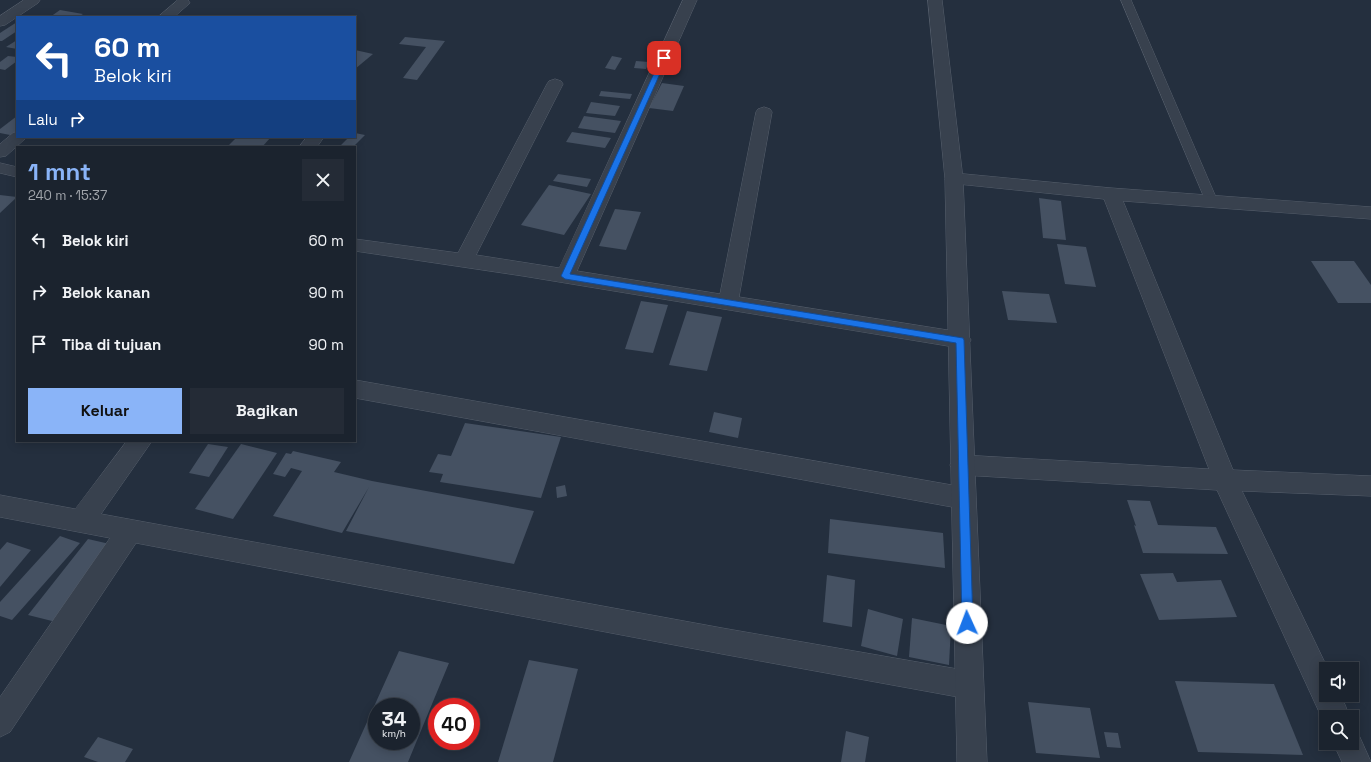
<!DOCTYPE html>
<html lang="id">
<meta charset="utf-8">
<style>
:root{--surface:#1b232e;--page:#242b36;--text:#f1f3f6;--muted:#a0a4aa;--line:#39404a;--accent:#8ab4f8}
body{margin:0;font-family:"Space Grotesk",sans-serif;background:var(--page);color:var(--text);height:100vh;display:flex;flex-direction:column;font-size:15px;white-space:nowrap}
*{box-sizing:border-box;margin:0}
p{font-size:13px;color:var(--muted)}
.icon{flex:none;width:22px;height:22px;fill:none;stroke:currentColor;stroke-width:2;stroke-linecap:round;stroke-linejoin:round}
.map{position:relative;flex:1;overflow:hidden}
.details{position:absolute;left:16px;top:146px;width:340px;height:296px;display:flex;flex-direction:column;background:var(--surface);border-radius:0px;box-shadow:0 2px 10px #0003,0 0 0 1px var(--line)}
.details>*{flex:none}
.top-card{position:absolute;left:16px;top:16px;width:340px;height:122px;border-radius:0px;box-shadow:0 2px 10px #0003,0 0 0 1px var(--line);background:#1a4fa0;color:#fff;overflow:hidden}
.buttons{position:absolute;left:1319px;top:662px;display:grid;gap:8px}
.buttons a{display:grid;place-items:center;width:40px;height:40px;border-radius:0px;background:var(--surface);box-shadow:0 2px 10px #0003,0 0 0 1px var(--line);font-size:20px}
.speed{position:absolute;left:368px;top:698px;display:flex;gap:8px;font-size:20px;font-weight:700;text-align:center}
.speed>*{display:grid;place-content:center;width:52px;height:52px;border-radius:50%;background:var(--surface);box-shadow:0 2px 10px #0003,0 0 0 1px var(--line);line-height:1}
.speed small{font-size:10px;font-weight:400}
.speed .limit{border:6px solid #d22;background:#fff;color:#111}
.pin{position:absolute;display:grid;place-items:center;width:34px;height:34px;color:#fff;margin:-17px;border-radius:8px;box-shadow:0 2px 6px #0006}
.me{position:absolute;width:44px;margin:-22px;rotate:358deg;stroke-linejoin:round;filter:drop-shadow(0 0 3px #0008)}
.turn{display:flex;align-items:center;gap:14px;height:84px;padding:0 12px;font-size:18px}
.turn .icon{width:52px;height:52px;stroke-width:2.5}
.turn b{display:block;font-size:28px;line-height:34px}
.then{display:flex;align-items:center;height:38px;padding:0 12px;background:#0003;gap:8px;font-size:15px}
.round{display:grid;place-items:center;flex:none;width:42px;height:42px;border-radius:0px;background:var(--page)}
.overview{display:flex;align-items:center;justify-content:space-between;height:68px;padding:0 12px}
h1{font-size:24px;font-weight:700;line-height:30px;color:var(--accent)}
.action{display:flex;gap:8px;margin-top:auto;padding:8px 12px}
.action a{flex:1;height:46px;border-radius:0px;background:var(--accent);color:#111;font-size:16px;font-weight:700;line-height:46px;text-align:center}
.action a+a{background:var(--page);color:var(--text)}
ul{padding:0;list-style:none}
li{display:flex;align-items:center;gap:12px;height:52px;padding:0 12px}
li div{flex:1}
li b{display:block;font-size:15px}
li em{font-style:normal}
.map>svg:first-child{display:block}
</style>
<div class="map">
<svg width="1371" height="762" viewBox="0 0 1371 762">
<rect width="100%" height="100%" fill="#242f3e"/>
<g fill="#455162" fill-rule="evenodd">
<polygon points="60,10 83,14 78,17 50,17"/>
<polygon points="17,22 17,31 2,41 0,41 0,33"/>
<polygon points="405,37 445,41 417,80 403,78 426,47 399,44"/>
<polygon points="17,40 17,49 6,47"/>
<polygon points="355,50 373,54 355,69"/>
<polygon points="8,56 17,57 17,61 5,70 0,69 0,62"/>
<polygon points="612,56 622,58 615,70 605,68"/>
<polygon points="636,61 649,62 646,69 634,68"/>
<polygon points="662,83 684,86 673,111 649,108"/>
<polygon points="601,91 632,94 630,99 599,96"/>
<polygon points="591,102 620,106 615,116 586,113"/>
<polygon points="17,116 17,134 15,136 0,133 0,129"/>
<polygon points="584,116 621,121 615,133 578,128"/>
<polygon points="572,132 611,138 605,148 566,142"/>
<polygon points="355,133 365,135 353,147 339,147 349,137 355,137"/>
<polygon points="237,137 271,137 262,147 227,147"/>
<polygon points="558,174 591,179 587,187 553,181"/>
<polygon points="549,185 591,194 564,235 521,225"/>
<polygon points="0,195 17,197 0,213"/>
<polygon points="1039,198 1061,201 1066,240 1043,238"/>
<polygon points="615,209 641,212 626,250 599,246"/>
<polygon points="1057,244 1086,247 1096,287 1065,284"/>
<polygon points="1311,261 1354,261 1371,285 1371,303 1338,303"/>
<polygon points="1002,291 1049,294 1057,323 1008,320"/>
<polygon points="641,301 668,305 653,353 625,349"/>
<polygon points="687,311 722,317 707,371 669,365"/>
<polygon points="714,412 742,418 738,438 709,432"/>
<polygon points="465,423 561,437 541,498 440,482 443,474 429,472 438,454 451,456"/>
<polygon points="208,444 228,447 209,477 189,473"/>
<polygon points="241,444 277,453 233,519 195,509"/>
<polygon points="293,451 341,462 334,472 372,481 534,511 514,564 346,531 369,487 342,533 273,516 302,471 291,468 285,477 273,474 286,453 291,454"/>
<polygon points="565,485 567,496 557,498 556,487"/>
<polygon points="1127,500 1150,501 1158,525 1216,527 1228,554 1143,553 1134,525 1136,526"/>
<polygon points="830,519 943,533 945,568 828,553"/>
<polygon points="60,536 80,543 12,620 0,616 0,602"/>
<polygon points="88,539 114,545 56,622 28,615"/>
<polygon points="7,542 31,550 0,587 0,550"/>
<polygon points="1173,573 1177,582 1221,580 1237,617 1159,620 1140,574"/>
<polygon points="827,575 855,580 852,627 823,622"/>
<polygon points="868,609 903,619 897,656 861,646"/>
<polygon points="912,618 951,626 949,665 909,657"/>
<path d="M399,651L449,663L408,762H349ZM377,707H411V741H377Z"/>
<polygon points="529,660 578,669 553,762 498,762"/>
<polygon points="1175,681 1274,684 1303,755 1198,752"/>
<polygon points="1028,702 1090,708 1100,758 1036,753"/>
<polygon points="846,731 869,737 865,762 841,762"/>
<polygon points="1104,732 1118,733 1121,748 1107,747"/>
<polygon points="98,737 133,749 125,762 98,762 84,757"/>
</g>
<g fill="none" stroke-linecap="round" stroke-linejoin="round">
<g stroke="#565f6c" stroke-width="1">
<polygon id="service" points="1121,0 1131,0 1218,202 1216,205 1208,205 1206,202"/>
</g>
<g stroke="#565f6c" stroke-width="1">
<g id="minor">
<polygon points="24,0 40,0 38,3 5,25 0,26 0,16"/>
<polygon points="178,0 188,0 190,3 174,17 158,17"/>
<polygon points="683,0 697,0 577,271 720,294 756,112 758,109 764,107 770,109 772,112 739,297 960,332 967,334 971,340 967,346 960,348 523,276 355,251 355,239 458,253 547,84 549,81 555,79 561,81 563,84 476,255 559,268"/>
<polygon points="17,132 17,137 27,137 6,156 0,157 0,144 13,133"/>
<polygon points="307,137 324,137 317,147 299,147"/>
<polygon points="0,163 17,167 17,177 0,173"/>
<polygon points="954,173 1111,188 1371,207 1371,219 1123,201 1233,470 1371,476 1371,496 1242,491 1328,669 1326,669 1326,695 1341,695 1350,717 1326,717 1326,727 1217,490 962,475 954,472 950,465 954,458 962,455 1209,469 1104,199 948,183 945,179 948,175"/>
<polygon points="355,380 963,487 972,491 975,498 972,505 963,509 355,398"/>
<polygon points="127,441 152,441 101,514 722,628 969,671 979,675 983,685 979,695 969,699 722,654 136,543 10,732 0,737 0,697 110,538 0,517 0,495 75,509"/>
<polygon points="1352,730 1358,733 1371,762 1342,762 1333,743 1352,743"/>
</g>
</g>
<g stroke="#565f6c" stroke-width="1">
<polygon id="tertiary" points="928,0 942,0 963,179 987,762 957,762 945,179"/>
</g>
<use href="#service" fill="#38414e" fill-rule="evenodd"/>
<use href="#minor" fill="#38414e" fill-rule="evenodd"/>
<use href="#tertiary" fill="#38414e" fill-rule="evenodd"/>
</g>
<polygon fill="#1a73e8" stroke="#114b97" points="664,56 667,58 570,274 963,338 964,340 973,623 971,626 967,628 963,626 962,623 956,343 565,279 561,276 661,58"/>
</svg>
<div class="buttons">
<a><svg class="icon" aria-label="sound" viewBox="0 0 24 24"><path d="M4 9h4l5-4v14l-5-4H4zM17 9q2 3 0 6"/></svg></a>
<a><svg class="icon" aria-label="search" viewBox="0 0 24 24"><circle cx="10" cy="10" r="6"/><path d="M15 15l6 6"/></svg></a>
</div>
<div class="speed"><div>34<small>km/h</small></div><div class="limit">40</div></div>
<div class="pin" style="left:664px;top:58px;background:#d93025"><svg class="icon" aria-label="arrive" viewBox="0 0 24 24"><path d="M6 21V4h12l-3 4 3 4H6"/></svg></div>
<svg class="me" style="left:967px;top:623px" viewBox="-20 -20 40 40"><circle r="19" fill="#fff"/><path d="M0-13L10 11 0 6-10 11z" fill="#1a73e8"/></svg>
<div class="top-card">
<div class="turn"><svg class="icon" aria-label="left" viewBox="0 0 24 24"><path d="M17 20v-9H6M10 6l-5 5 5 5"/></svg><div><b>60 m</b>Belok kiri</div></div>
<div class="then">Lalu<svg class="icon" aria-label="right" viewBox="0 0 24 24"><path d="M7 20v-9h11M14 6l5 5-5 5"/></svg></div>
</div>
<section class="details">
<div class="overview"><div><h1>1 mnt</h1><p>240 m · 15:37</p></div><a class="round"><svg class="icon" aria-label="close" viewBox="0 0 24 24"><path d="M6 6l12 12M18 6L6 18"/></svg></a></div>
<ul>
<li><svg class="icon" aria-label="left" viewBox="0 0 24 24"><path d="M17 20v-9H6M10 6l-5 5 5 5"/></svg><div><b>Belok kiri</b></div><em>60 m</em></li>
<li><svg class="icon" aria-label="right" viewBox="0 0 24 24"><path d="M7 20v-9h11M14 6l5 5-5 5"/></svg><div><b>Belok kanan</b></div><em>90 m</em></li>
<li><svg class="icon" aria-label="arrive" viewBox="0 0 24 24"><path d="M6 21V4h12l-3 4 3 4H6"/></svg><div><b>Tiba di tujuan</b></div><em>90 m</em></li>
</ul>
<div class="action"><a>Keluar</a><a>Bagikan</a></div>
</section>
</div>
